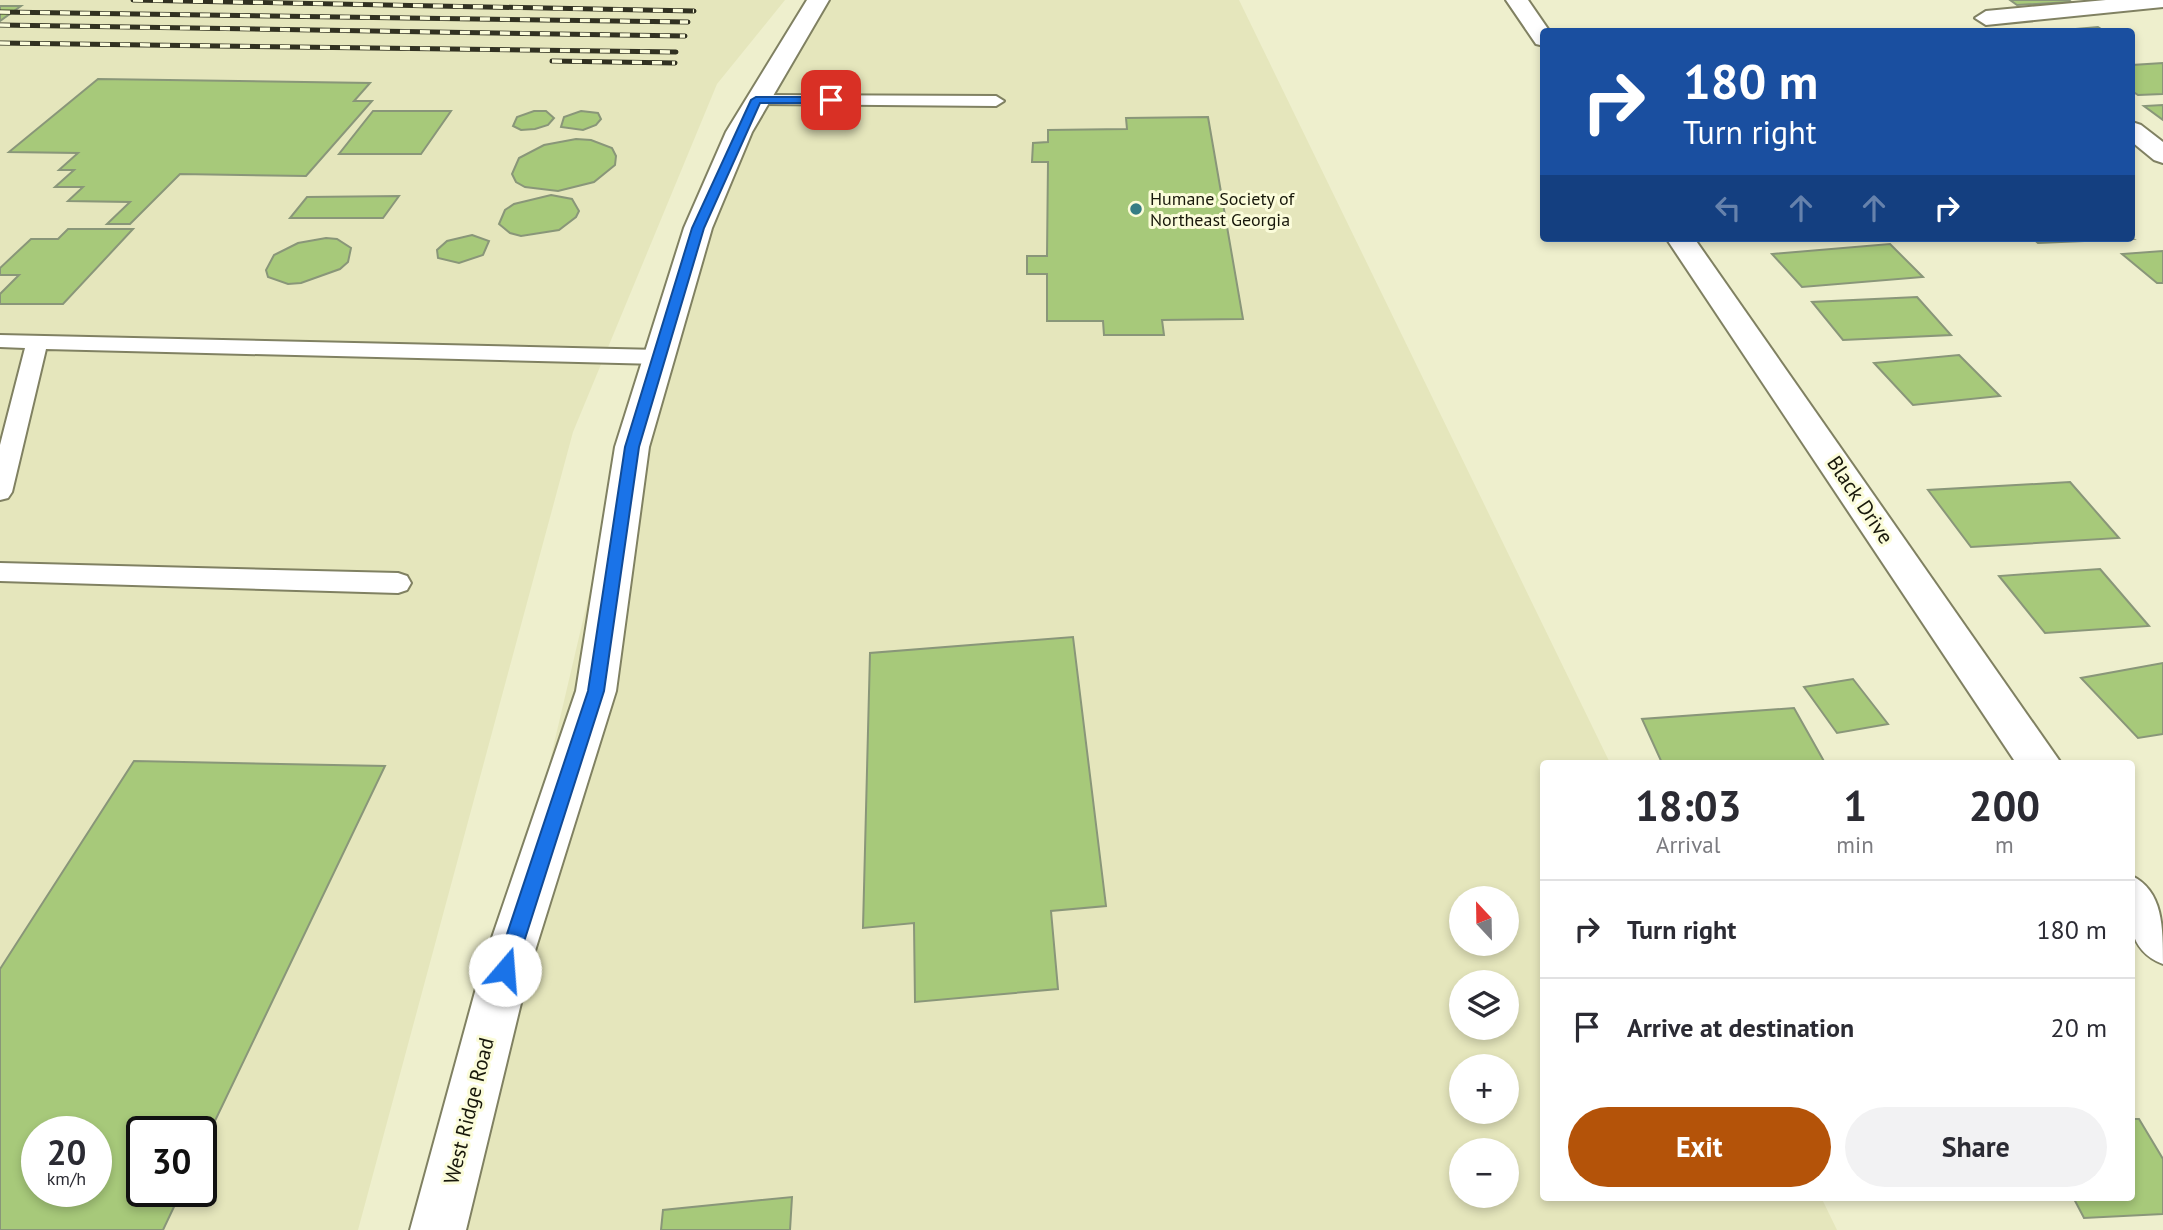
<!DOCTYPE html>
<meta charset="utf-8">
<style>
:root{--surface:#fff;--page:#f2f2f3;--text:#2b2b33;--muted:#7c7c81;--line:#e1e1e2;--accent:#b45309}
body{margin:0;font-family:"PT Sans",sans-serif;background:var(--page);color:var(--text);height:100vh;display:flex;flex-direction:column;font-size:26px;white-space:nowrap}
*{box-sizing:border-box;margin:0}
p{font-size:23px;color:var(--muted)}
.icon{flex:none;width:38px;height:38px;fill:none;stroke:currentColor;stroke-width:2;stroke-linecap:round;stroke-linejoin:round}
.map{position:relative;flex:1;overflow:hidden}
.sheet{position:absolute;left:1540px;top:760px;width:595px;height:441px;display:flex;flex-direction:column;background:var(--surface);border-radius:7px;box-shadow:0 4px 10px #0003}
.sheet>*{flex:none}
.hud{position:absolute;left:1540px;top:28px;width:595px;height:214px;border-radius:7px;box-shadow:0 4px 10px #0003;background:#1a4fa0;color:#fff;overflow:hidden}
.needle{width:46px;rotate:338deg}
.controls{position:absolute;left:1449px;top:886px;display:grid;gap:14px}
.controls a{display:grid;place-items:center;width:70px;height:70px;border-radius:50%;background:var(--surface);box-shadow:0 4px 10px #0003;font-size:35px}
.speed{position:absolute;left:21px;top:1116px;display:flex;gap:14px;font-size:35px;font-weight:700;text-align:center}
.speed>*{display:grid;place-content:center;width:91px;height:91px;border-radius:50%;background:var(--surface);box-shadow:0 4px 10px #0003;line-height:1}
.speed small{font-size:18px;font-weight:400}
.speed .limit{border:4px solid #111;border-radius:10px;background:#fff;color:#111}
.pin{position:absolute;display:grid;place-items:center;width:60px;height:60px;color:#fff;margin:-30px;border-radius:14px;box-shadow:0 4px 10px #0006}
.me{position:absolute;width:77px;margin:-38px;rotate:18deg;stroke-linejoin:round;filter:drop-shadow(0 0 5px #0008)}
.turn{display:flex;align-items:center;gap:24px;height:147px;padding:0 28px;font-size:32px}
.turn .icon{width:91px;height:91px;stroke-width:2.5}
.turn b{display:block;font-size:49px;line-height:60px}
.lanes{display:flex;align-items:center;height:66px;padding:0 28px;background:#0003;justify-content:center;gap:35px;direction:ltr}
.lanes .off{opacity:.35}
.eta{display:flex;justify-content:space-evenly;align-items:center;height:119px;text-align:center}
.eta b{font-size:42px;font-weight:800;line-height:49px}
.action{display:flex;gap:14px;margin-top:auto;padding:14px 28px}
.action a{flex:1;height:80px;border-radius:42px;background:var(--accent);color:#fff;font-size:28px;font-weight:800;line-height:80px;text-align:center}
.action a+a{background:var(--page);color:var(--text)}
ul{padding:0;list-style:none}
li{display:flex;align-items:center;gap:21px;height:98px;padding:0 28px;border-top:2px solid var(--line)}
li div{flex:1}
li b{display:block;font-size:26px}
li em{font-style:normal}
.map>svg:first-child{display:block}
</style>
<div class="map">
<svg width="2163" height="1230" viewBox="0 0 2163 1230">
<rect width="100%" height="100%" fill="#eeefcd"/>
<g fill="#e5e6bc" fill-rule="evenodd">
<path d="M0,0H785L717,84L573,432L358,1230H0ZM37,1132H96V1192H37ZM142,1132H201V1192H142Z"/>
<path d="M824,0H1239L1610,763H1544V1197H1821L1837,1230H440L617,475L714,199ZM1461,898H1507V943H1461ZM1461,982H1507V1027H1461ZM1461,1066H1507V1111H1461ZM1461,1150H1507V1195H1461Z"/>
</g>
<g fill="#a7c97a" stroke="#899679" stroke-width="2" fill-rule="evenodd">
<polygon points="2010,0 2069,0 2071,2 2017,5"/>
<polygon points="0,6 21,6 0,21"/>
<polygon points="2098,27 2106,32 2042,32"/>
<polygon points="2163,63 2163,94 2138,95 2132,91 2132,65"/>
<polygon points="98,79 370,83 354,101 372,101 306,176 180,174 130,224 107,224 130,202 68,201 83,187 55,187 74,170 59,170 78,153 9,152"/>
<polygon points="2163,105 2163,120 2144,106"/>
<polygon points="373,111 451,111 421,154 339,154"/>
<polygon points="534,111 546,111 554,118 548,125 535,129 521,130 513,126 517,117"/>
<polygon points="581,111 598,113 601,119 596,125 583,130 561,127 564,117"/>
<polygon points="1208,117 1243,319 1162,320 1164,335 1104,335 1103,321 1047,321 1047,274 1027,274 1027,256 1047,256 1048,162 1032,162 1033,143 1048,142 1048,130 1127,129 1126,118"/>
<polygon points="576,139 591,140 612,148 616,156 615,165 594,182 558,191 525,187 516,182 512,174 519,158 544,145"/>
<polygon points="551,195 572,199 579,211 576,217 559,230 521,236 510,233 499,224 505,210 514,204"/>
<polygon points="399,196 383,218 290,218 307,197"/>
<polygon points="68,229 133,229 63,304 0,304 0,294 19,275 0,275 0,268 31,239 58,239"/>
<polygon points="472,235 489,241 483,255 459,263 438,258 437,250 447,241"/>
<polygon points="326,238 337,239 351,248 348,262 340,269 301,283 288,284 268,277 266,270 274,255 298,243"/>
<polygon points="2032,238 2131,238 2133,239 2038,243"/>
<polygon points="1890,244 1923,277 1802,287 1772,254"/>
<polygon points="2163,251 2163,283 2157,283 2122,254"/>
<polygon points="1917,297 1951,335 1843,340 1812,302"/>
<polygon points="1959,355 2000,396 1913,405 1874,363"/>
<polygon points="2070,482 2119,538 1971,547 1928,490"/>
<polygon points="2100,569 2149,626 2045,633 1999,576"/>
<polygon points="1073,637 1106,906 1051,911 1058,989 915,1002 914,923 863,928 870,653"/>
<polygon points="2163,663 2163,734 2138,738 2081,678"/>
<polygon points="1853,679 1888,724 1837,733 1804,687"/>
<polygon points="1794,708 1825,763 1662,763 1642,719"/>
<path d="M134,761L385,766L201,1150V1132H142V1192H181L163,1230H0V969ZM37,1132H96V1192H37Z"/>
<polygon points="2132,1119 2139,1119 2163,1159 2163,1214 2084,1218 2073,1197 2132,1197"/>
<polygon points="792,1197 790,1230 661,1230 663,1210"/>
</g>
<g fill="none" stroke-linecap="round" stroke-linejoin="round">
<g stroke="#808162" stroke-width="4">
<g id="service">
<polygon points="756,95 996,96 1004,101 996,106 750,104 748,100"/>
<polygon points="0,335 659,350 670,357 659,364 46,349 12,492 8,498 0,500 0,445 25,348 0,347"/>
<polygon points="0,563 398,573 407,576 411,583 407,590 398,593 0,581"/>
</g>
</g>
<g stroke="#808162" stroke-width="4">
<g id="minor">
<polygon points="807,0 829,0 752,132 712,228 649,447 616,691 529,970 466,1230 410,1230 481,970 576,691 615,447 684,228 726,132"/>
<polygon points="1506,0 1528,0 1550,32 1544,32 1544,46 1536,44"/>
<polygon points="2106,0 2163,0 2163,7 1986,25 1975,18 1986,11"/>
<polygon points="2132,122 2141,125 2163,142 2163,163 2154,160 2132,142"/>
<polygon points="1666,238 1694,238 2061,763 2016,763"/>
<path d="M2132,876C2163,891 2163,927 2163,964C2124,949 2129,912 2132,876Z"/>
</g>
</g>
<use href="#service" fill="#fff" fill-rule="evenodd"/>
<use href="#minor" fill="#fff" fill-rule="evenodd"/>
<g stroke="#313121" stroke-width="5">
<g id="rail">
<polyline points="133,0 694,11"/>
<polyline points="0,12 688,22"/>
<polyline points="0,25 685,36"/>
<polyline points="0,43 676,52"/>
<polyline points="552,61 675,63"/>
</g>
</g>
<use href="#rail" stroke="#fbfcda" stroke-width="3.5" stroke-dasharray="10" stroke-linecap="butt"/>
</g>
<polygon fill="#1a73e8" stroke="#114b97" stroke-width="2" points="756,97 831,97 836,100 831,103 760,103 704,228 639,447 604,691 515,970 512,977 505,980 498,977 495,970 588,691 625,447 692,228 751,100"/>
<circle fill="#357d84" stroke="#fbfcda" stroke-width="2.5" cx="1136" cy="209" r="7"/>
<g text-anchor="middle" stroke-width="6" stroke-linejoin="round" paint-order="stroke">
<g font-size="18" fill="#18180b" stroke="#fbfcda" text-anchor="start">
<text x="1150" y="205">Humane Society of<tspan x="1150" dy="21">Northeast Georgia</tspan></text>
</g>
<g font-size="21" fill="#18180b" stroke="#fbfcda">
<text transform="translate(1860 500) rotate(56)" y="7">Black Drive</text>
<text transform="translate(469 1111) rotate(-76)" y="7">West Ridge Road</text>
</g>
</g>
</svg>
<div class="controls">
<a><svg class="needle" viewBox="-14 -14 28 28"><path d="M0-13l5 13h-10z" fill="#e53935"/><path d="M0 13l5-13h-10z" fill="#7c7c81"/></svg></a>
<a><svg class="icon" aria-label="layers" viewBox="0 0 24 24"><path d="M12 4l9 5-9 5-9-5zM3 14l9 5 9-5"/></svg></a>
<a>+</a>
<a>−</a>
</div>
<div class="speed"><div>20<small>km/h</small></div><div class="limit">30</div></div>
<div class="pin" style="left:831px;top:100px;background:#d93025"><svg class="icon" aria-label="arrive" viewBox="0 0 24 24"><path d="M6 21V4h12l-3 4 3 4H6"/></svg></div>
<svg class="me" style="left:505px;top:970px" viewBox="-20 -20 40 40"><circle r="19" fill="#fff"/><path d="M0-13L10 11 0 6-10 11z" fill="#1a73e8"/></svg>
<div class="hud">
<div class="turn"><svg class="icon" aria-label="right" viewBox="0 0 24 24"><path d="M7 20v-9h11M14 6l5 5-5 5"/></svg><div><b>180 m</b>Turn right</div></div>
<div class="lanes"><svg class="icon off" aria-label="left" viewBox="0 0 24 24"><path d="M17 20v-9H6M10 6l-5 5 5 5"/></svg><svg class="icon off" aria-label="ahead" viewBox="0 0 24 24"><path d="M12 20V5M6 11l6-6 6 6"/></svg><svg class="icon off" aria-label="ahead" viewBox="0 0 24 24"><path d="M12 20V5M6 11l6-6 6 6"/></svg><svg class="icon" aria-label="right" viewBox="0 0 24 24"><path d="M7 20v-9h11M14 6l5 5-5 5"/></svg></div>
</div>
<section class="sheet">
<div class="eta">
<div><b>18:03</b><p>Arrival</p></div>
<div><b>1</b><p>min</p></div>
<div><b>200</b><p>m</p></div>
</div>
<ul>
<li><svg class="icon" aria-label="right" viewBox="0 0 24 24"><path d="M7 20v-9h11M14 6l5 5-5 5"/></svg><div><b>Turn right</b></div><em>180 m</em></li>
<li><svg class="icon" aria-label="arrive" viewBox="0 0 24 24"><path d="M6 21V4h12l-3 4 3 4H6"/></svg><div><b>Arrive at destination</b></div><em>20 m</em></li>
</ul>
<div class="action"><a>Exit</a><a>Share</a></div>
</section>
</div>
